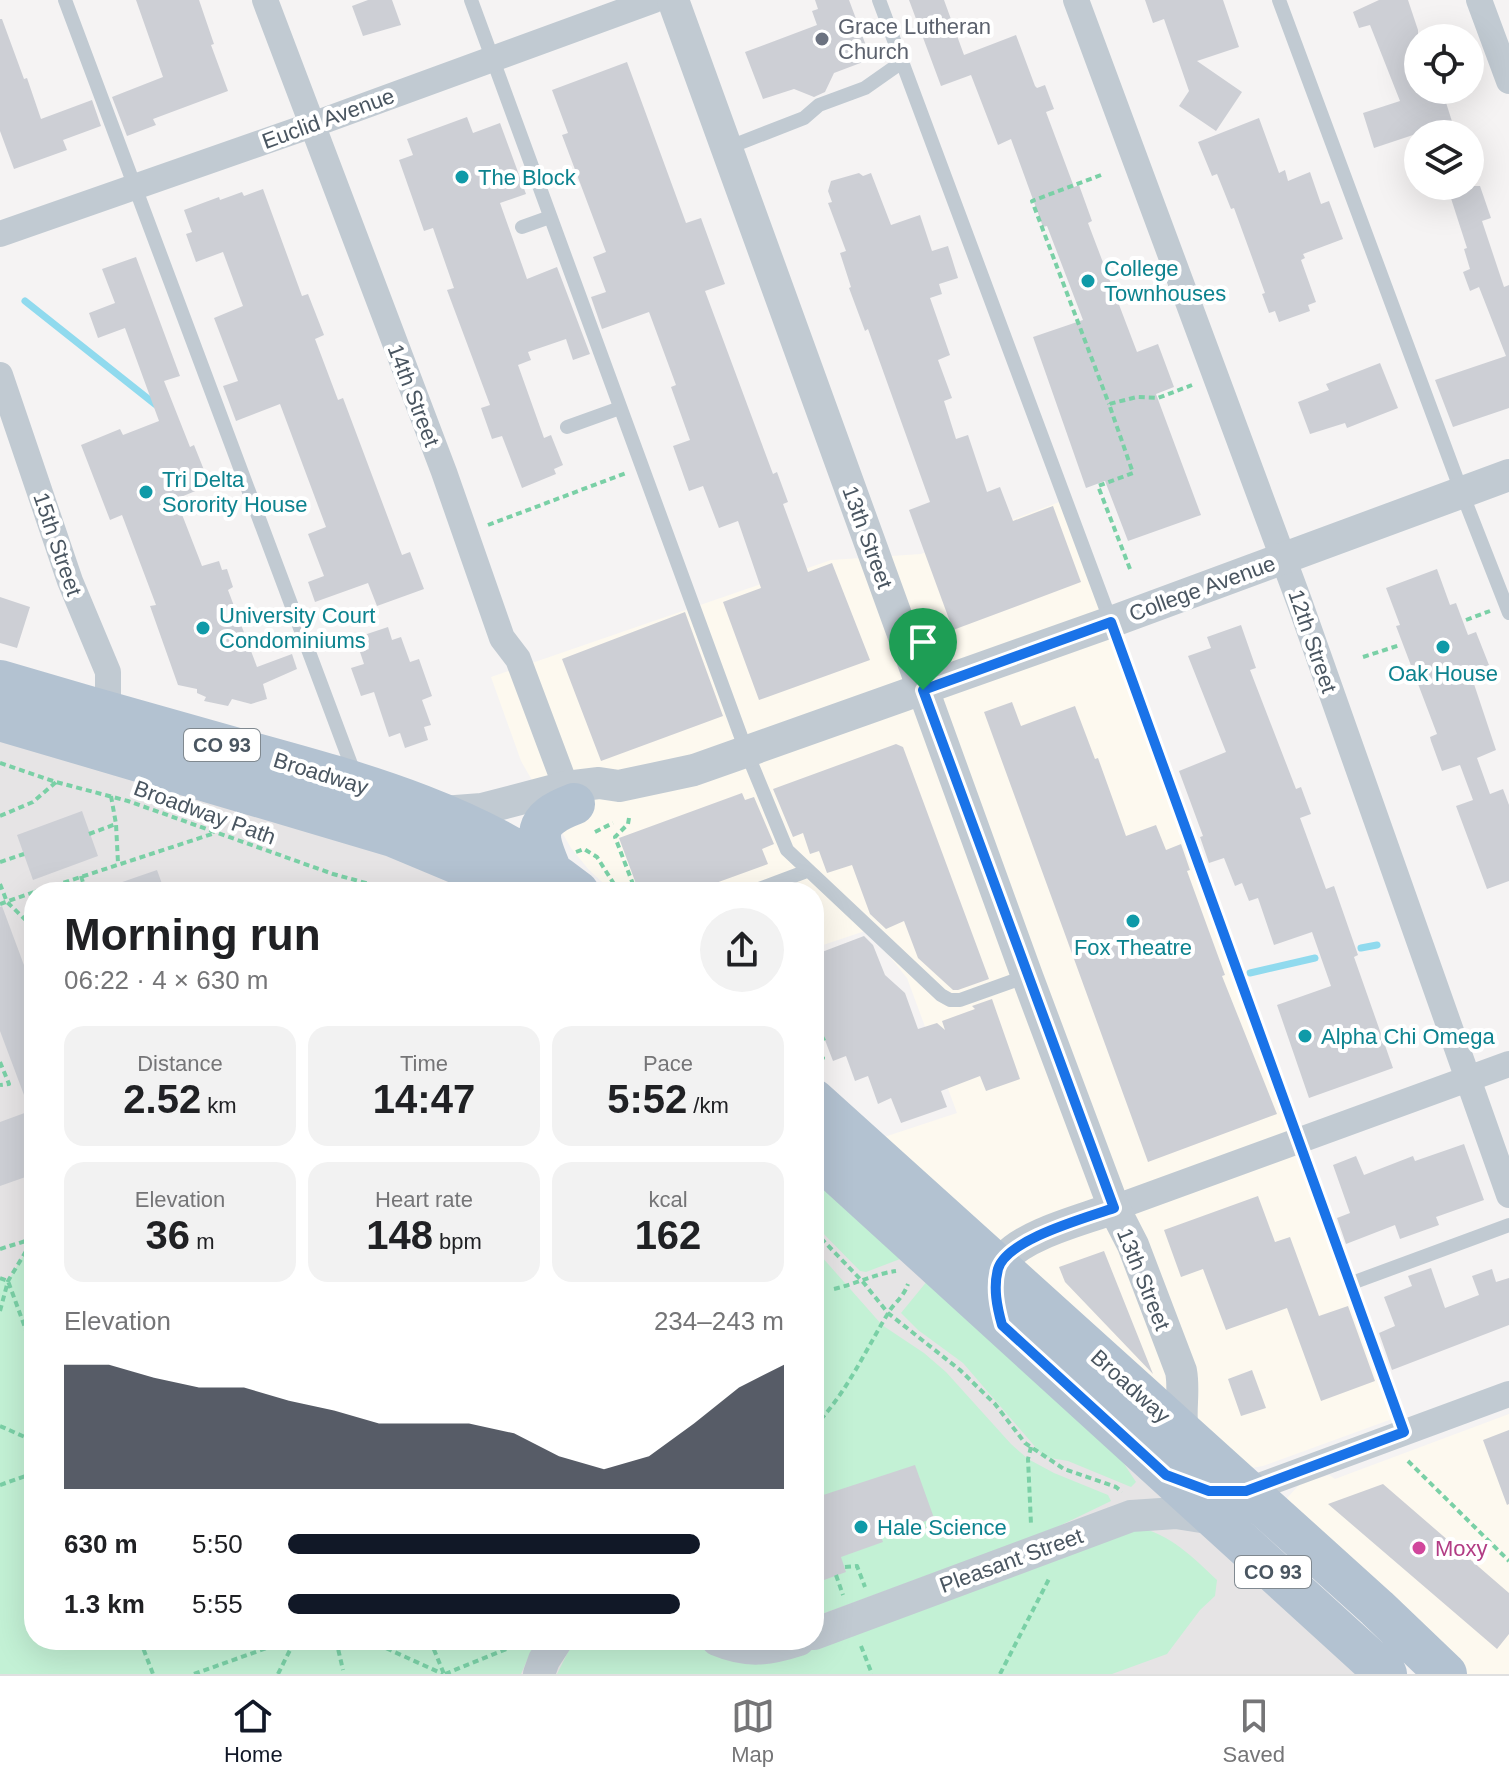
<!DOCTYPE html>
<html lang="en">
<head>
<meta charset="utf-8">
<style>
  :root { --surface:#fff; --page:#f2f2f2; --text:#202124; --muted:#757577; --line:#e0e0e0; --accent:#111827 }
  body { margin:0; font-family:Helvetica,sans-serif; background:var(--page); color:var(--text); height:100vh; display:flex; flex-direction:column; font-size:30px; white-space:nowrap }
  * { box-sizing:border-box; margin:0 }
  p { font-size:26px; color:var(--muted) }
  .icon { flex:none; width:44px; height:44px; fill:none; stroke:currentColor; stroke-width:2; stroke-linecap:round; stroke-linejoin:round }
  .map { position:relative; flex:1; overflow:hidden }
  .sheet { position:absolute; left:24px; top:882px; width:800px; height:768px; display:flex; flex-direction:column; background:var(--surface); border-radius:32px; box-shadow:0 8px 32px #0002 }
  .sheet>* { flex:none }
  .tools { position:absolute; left:1404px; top:24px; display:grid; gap:16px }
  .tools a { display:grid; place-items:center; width:80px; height:80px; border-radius:50%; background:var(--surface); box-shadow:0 8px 32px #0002; font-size:40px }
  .pin { position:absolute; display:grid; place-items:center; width:68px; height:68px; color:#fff; margin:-82px -34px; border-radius:50% 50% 50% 0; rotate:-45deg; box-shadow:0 0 8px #0007 }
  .pin .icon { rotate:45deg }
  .round { display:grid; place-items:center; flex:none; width:84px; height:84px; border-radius:42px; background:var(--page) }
  .headline { display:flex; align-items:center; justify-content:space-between; height:136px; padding:0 40px }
  h1 { font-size:44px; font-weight:600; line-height:60px }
  .figures { display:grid; grid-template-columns:repeat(3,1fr); gap:12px; height:136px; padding:8px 40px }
  .figures div { display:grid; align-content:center; border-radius:20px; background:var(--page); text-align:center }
  .figures b { font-size:40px; font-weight:600 }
  .figures small { font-size:22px; font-weight:400 }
  .figures p { font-size:22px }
  .chart { height:224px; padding:16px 40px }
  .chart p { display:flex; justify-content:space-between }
  .chart svg { width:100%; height:144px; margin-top:8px; fill:var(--accent); opacity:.7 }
  ul { padding:0 40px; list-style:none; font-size:26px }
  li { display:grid; grid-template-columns:128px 96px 1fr; align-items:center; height:60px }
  li i { height:20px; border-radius:10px; background:var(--accent) }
  .tabs { display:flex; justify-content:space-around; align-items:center; height:112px; border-top:2px solid var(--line); background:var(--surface); font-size:22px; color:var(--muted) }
  .tabs a { display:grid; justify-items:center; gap:4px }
  .tabs .on { color:var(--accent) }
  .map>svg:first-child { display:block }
</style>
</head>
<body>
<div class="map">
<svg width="1509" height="1674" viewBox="0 0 1509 1674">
  <rect width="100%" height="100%" fill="#f5f3f3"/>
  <path fill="#fdf9ef" d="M 1062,501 L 1392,1419 L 1263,1466 L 1252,1468 L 875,1140 L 957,1113 L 907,978 L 868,930 L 814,948 L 814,892 L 613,892 L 589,870 L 571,848 L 521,761 L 491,677 L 831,560 L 921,554 Z
    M 1509,1414 L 1509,1674 L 1461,1674 L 1287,1504 L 1287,1498 L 1300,1484 L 1329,1475 L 1335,1479 Z"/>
  <path fill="#e6e4e5" d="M 0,732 L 296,819 L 482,892 L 34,892 L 34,1640 L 814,1640 L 814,1172 L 1356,1674 L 0,1674 Z"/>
  <path fill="#c3f1d5" d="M 814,1172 L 908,1256 L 866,1272 L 860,1271 L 814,1224 Z
    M 34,1238 L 34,1640 L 536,1640 L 521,1674 L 0,1674 L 0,1278 L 8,1281 Z
    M 814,1248 L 882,1325 L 924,1353 L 946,1372 L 1011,1444 L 1028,1459 L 1054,1473 L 1108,1495 L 1111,1501 L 1051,1530 L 814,1617 Z
    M 928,1280 L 1115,1450 L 1136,1482 L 1131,1487 L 1068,1461 L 1044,1457 L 963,1363 L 918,1330 L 901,1313 Z
    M 1137,1527 C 1170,1534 1193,1557 1217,1580 L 1215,1596 L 1200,1610 L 1167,1654 L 1112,1674 L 557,1674 L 570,1648 L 580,1640 L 679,1640 L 731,1657 Z"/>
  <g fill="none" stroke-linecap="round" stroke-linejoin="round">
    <path stroke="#90daee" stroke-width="7" d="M 25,301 L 156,405
      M 1361,948 L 1377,945
      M 1250,973 L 1315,958"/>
  </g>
  <path fill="#cdcfd5" d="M 136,0 L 199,0 L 214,44 L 211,45 L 228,91 L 153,119 L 156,125 L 127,136 L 112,97 L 163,77 Z
    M 368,0 L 392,0 L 401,25 L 363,36 L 352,6 Z
    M 815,0 L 849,0 L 871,59 L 834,73 L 825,92 L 814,97 L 794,89 L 763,99 L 745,52 L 817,25 L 812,11 L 818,9 Z
    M 909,0 L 944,0 L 964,55 L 1016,35 L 1035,86 L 1037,88 L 1045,85 L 1054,109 L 1046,112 L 1074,187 L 1079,185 L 1092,221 L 1088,223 L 1137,352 L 1158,344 L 1174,387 L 1156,394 L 1201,515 L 1128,541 L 1105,481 L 1086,488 L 1033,337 L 1083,320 L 1047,226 L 1043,227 L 1011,139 L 998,145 L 971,75 L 941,86 Z
    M 1145,0 L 1223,0 L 1239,47 L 1197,61 L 1242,92 L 1216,131 L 1179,106 L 1189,91 L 1164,19 L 1153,23 Z
    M 1379,0 L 1408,0 L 1418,30 L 1418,90 L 1442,90 L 1456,134 L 1416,134 L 1374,148 L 1363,113 L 1400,101 L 1370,25 L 1359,28 L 1353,12 Z
    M 0,19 L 2,19 L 24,79 L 27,78 L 41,119 L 92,100 L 101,126 L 63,140 L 67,150 L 14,169 L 0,131 Z
    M 627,62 L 686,223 L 701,218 L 725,284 L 705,291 L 773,474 L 777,472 L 788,502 L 783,504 L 808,572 L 832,563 L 870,660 L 759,700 L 723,602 L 761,588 L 738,521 L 719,528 L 703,486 L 689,491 L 673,446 L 690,440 L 671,387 L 676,385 L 649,312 L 602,329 L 591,297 L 606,292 L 593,257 L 606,252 L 562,135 L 568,133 L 552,90 Z
    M 467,117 L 473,133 L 500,123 L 526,194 L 500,203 L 527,279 L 557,267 L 590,354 L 573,360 L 566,339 L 528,352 L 531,360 L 518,365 L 544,438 L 551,435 L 563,465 L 554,469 L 556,474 L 522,488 L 502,436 L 492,439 L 481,408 L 490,405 L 447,290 L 454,288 L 433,228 L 424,231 L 399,160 L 413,155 L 407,139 Z
    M 1259,118 L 1279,173 L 1285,170 L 1288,181 L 1310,172 L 1321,204 L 1329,201 L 1343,239 L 1303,254 L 1305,258 L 1301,260 L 1316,302 L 1308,305 L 1310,311 L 1279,322 L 1275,311 L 1269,313 L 1262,294 L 1265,293 L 1234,208 L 1231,209 L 1217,174 L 1212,176 L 1198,142 Z
    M 859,173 L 863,176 L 871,173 L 891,225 L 920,215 L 932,251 L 948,246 L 958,278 L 939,284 L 942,294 L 930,298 L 950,355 L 938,360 L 952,398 L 944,401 L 956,439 L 968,435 L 987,492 L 1000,487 L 1013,521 L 1053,506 L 1081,582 L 953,630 L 909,510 L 930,502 L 868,329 L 865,331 L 849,288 L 851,287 L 840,253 L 846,251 L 828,203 L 832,202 L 828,191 L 831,181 Z
    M 1447,186 L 1480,186 L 1491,218 L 1482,221 L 1504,287 L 1509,285 L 1509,408 L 1453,427 L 1435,380 L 1506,356 L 1479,287 L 1470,291 L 1463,272 L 1470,269 L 1464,249 L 1467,248 Z
    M 263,189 L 302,296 L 308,294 L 324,335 L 315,339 L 338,400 L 343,398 L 402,555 L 410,552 L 424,589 L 377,606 L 368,583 L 315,602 L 308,582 L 324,576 L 308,534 L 326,527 L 280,404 L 236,421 L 223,386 L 238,381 L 214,318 L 243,306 L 223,252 L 196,262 L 186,234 L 192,232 L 184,210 L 219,197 L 220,200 L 242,192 L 244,196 Z
    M 136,257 L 180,376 L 164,381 L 190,447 L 194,445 L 210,485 L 176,499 L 202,566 L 219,561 L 222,570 L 227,569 L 233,587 L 228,590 L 257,667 L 292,654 L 297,669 L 263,684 L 267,699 L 251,704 L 232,699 L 228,706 L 204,701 L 206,697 L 197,693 L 197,689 L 178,685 L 150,606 L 156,605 L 122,515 L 110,520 L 81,445 L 120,429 L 123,435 L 159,421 L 125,328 L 98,338 L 89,313 L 115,303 L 102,269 Z
    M 1380,363 L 1398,408 L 1347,428 L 1345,423 L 1310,434 L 1298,402 L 1329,390 L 1326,384 Z
    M 1437,569 L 1450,605 L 1456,603 L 1468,635 L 1476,632 L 1489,665 L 1470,672 L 1496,750 L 1477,758 L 1490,794 L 1503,789 L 1509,805 L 1509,881 L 1487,889 L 1456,806 L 1473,800 L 1460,765 L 1442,771 L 1431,741 L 1430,737 L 1437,734 L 1396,626 L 1400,625 L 1386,588 Z
    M 0,597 L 30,607 L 17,648 L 0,643 Z
    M 685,612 L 723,716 L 601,761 L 562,659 Z
    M 1241,625 L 1256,668 L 1250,670 L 1296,789 L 1301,787 L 1311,814 L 1300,818 L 1326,889 L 1334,886 L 1358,955 L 1354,957 L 1393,1068 L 1309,1098 L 1277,1005 L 1331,986 L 1312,932 L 1274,945 L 1258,898 L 1249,901 L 1242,883 L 1235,886 L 1224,858 L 1209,863 L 1200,837 L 1203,836 L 1179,771 L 1226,752 L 1188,656 L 1211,648 L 1207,637 Z
    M 388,627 L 392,640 L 401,637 L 410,662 L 419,659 L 432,696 L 422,700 L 431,725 L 424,727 L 428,740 L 405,748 L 400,733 L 389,737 L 374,692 L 361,696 L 351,668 L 364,664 L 360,652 L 369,649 L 364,635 Z
    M 1012,702 L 1021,726 L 1075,706 L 1095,759 L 1098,758 L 1126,836 L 1156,825 L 1166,850 L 1181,844 L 1190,870 L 1187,871 L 1225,975 L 1222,976 L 1277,1114 L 1148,1162 L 984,712 Z
    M 896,744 L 903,747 L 989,979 L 958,990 L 953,990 L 918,958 L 904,921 L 886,929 L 870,914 L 852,865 L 827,873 L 819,851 L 810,854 L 803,833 L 793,837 L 773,789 Z
    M 742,793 L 745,800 L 754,797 L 774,844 L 762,849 L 768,864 L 691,892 L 639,892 L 619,838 Z
    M 82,811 L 98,856 L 33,880 L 17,835 Z
    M 157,870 L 165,892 L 102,892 L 102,889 Z
    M 2,906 L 34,992 L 34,1174 L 0,1186 L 0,1122 L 30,1111 L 0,1031 L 0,907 Z
    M 864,936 L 873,945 L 885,975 L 905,993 L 918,1029 L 937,1023 L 945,1030 L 942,1021 L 975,1009 L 972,1006 L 992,999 L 1020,1079 L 986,1091 L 980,1076 L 941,1091 L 947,1107 L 901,1123 L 891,1098 L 878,1104 L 868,1076 L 855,1081 L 846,1056 L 833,1061 L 823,1035 L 814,1039 L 814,955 Z
    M 1464,1144 L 1484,1200 L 1436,1217 L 1439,1225 L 1400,1239 L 1395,1225 L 1346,1244 L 1337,1218 L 1350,1213 L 1333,1165 L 1356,1156 L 1364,1175 L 1413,1156 L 1415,1161 Z
    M 1258,1196 L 1275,1242 L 1290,1237 L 1319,1316 L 1348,1306 L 1375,1381 L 1321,1401 L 1287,1308 L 1226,1330 L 1203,1269 L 1181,1277 L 1164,1230 Z
    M 1104,1251 L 1153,1374 L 1065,1282 L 1059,1267 Z
    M 1431,1268 L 1445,1308 L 1479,1295 L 1472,1276 L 1492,1269 L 1496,1282 L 1509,1278 L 1509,1325 L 1392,1370 L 1379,1333 L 1395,1326 L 1384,1297 L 1412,1286 L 1408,1276 Z
    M 1252,1370 L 1266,1408 L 1241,1416 L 1228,1379 Z
    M 1509,1430 L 1509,1504 L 1507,1505 L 1483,1440 Z
    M 915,1465 L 934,1518 L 881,1537 L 883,1542 L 841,1557 L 846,1572 L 824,1580 L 814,1552 L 814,1498 Z
    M 1383,1484 L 1509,1593 L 1509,1634 L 1497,1649 L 1328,1504 Z"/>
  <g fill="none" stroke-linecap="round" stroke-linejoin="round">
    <path stroke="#7ad0a6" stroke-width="4" stroke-dasharray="6 4" stroke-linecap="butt" d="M 1101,175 L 1032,201 L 1109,404
      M 488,525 L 626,473
      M 1130,569 L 1098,486 L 1133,473 L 1109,404 L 1137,397 L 1158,398 L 1192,385
      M 1466,620 L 1490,611
      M 1363,657 L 1400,645
      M 0,763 L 56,782 L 128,801 L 333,874 L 399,892
      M 111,796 L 116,824
      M 0,816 L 33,802 L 56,782
      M 629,818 L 628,824 L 615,837 L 636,892
      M 595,832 L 613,823
      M 89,834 L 116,824 L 118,863
      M 576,852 L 584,849 L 597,857 L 619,892
      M 0,862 L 24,854
      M 81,876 L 86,892
      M 0,884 L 7,902 L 34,928
      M 35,892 L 212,834
      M 0,904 L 34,892
      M 29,979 L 34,978
      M 814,1044 L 825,1038
      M 814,1053 L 823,1058 L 816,1067
      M 0,1062 L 9,1084 L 0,1085
      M 814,1231 L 863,1282 L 888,1313 L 960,1370 L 995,1404 L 1025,1443 L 1064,1469 L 1116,1487 L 1122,1492
      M 0,1249 L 32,1239
      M 0,1278 L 8,1281 L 34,1352
      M 834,1289 C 855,1284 875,1274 896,1271
      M 0,1311 L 8,1281 L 34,1238
      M 0,1426 L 34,1441
      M 814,1427 C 847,1392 863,1355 887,1315 C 894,1302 902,1300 908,1284
      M 1031,1447 L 1028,1459 L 1031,1524
      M 1408,1461 L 1509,1561
      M 0,1485 L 34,1473
      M 845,1567 L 857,1566 L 865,1587
      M 836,1575 L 843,1595
      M 814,1580 L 822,1574
      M 814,1585 L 820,1604
      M 140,1640 L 153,1674
      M 336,1640 L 343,1670
      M 368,1640 L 443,1674
      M 430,1640 L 444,1674
      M 861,1646 L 872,1674
      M 194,1674 L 289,1640
      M 278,1674 L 295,1640
      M 445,1674 L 521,1643
      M 1000,1674 L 1050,1577"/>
    <path stroke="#c1cad2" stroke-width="14" d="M 65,0 L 355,775
      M 471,0 L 747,753 L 787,850 L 941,995 L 950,1000 L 960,1000 L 1027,976
      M 879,0 L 1111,622 L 1404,1432
      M 1279,0 L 1462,493 L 1509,613
      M 727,148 L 804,118 L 819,105 L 865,88 L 902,62
      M 522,227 L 550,217
      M 567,427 L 620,408
      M 751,892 L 807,871
      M 1352,1283 L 1509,1225"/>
    <path stroke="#c1cad2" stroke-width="26" d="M 265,0 L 444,472 L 502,638 L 518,659 L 566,787
      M 1076,0 L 1299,601 L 1509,1195
      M 1479,0 L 1509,81
      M 0,234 L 312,125 L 654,0
      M 0,375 L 70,581 L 108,672 L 108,695 L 104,712
      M 1114,1208 L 1509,1064
      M 1246,1491 L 1509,1394"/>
    <path stroke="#c1cad2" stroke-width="32" d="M 673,0 L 1027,976 L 1114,1208 L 1133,1245 L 1181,1371 C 1185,1392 1179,1412 1183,1433
      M 442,812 L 482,809 L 566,787 L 599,783 L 619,786 L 694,770 L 1111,622 L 1509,475
      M 996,1288 C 997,1277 997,1266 1005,1258 C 1027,1233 1083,1220 1114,1208
      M 814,1634 L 1131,1516 L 1176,1513 L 1214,1519
      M 717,1640 C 748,1653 768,1650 799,1640
      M 539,1674 L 544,1660 L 557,1640"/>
    <path stroke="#b3c2d1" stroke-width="42" d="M 0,681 C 78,704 155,726 234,748 C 354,781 479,813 578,892
      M 0,720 L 393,836 L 460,864 L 510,892
      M 551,871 C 535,834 532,820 574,804
      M 814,1100 L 1377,1608 L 1446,1674
      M 814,1153 L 1386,1674"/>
  </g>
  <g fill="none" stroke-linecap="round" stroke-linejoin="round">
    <defs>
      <path id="route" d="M 1111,622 L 1404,1432 L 1246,1491 L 1209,1491 L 1166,1475 L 1002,1325 C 997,1307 993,1288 998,1269 C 1007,1239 1086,1218 1114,1208 L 923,690 Z"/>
    </defs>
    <use href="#route" stroke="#fff" stroke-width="16"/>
    <use href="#route" stroke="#1a73e8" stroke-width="10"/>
  </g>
  <circle fill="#6b7280" stroke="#fff" stroke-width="3" cx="822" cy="39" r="8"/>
  <g fill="#0f9aa8" stroke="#fff" stroke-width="3">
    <circle cx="462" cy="177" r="8"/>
    <circle cx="1088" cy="281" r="8"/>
    <circle cx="146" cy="492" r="8"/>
    <circle cx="203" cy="628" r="8"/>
    <circle cx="1443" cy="647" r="8"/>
    <circle cx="1133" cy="921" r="8"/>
    <circle cx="1305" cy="1036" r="8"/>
    <circle cx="861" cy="1527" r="8"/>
  </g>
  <circle fill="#d1479c" stroke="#fff" stroke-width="3" cx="1419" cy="1548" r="8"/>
  <g text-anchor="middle" stroke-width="8" stroke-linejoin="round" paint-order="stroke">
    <g fill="#fff" stroke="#808990" stroke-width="2">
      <rect x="184" y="729" width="76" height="32" rx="6"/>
      <rect x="1235" y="1556" width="76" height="32" rx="6"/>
    </g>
    <g font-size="20" font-weight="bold" fill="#4a5661">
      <text x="222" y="752">CO 93</text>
      <text x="1273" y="1579">CO 93</text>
    </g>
    <g font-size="22" fill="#5b616d" stroke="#fff" text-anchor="start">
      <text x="838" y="34">Grace Lutheran<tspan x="838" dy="25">Church</tspan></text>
    </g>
    <g font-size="22" fill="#4a5661" stroke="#fff">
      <text transform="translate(328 118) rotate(-20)" y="8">Euclid Avenue</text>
      <text transform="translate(414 395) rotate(69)" y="8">14th Street</text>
      <text transform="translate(868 537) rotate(70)" y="8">13th Street</text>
      <text transform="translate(58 544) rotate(71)" y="8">15th Street</text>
      <text transform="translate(1202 588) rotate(-20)" y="8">College Avenue</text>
      <text transform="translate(1313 641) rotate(71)" y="8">12th Street</text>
      <text transform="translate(321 773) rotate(17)" y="8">Broadway</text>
      <text transform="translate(205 812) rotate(20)" y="8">Broadway Path</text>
      <text transform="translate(1144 1279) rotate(68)" y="8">13th Street</text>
      <text transform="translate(1131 1386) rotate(42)" y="8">Broadway</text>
      <text transform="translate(1011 1560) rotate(-20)" y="8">Pleasant Street</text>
    </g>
    <g font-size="22" fill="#0d838f" stroke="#fff" text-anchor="start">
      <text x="478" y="185">The Block</text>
      <text x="1104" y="276">College<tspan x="1104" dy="25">Townhouses</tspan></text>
      <text x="162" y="487">Tri Delta<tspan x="162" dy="25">Sorority House</tspan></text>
      <text x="219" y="623">University Court<tspan x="219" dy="25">Condominiums</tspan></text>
      <text x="1443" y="681" text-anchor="middle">Oak House</text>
      <text x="1133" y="955" text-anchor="middle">Fox Theatre</text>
      <text x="1321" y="1044">Alpha Chi Omega</text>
      <text x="877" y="1535">Hale Science</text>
    </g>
    <g font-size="22" fill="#b23c85" stroke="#fff" text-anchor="start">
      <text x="1435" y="1556">Moxy</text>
    </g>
  </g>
</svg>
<div class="tools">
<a><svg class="icon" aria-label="locate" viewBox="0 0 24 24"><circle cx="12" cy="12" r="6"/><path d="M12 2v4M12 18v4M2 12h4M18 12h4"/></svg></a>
<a><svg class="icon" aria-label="layers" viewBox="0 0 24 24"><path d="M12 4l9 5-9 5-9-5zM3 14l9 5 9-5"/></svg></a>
</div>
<div class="pin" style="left:923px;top:690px;background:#1e9e55"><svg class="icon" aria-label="arrive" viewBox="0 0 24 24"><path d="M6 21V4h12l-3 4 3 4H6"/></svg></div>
<section class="sheet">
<div class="headline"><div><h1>Morning run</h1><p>06:22 · 4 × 630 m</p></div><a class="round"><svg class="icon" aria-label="share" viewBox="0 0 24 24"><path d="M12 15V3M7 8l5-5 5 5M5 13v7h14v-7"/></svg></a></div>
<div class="figures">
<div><p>Distance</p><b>2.52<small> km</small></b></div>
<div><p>Time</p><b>14:47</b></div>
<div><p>Pace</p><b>5:52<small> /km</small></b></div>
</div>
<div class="figures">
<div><p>Elevation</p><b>36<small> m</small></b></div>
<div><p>Heart rate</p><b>148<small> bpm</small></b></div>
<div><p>kcal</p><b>162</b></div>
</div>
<div class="chart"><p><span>Elevation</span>234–243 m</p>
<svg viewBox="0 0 160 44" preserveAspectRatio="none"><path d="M0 44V6L10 6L20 10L30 13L40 13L50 17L60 20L70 24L80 24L90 24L100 27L110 34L120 38L130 34L140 24L150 13L160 6V44z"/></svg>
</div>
<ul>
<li><b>630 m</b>5:50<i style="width:83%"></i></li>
<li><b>1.3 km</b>5:55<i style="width:79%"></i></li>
</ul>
</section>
</div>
<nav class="tabs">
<a class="on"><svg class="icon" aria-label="home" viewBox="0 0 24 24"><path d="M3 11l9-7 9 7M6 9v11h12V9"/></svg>Home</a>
<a><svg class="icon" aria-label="map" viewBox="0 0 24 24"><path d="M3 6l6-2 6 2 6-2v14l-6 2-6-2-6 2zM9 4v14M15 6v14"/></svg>Map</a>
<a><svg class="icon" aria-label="saved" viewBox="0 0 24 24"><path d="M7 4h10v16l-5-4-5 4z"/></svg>Saved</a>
</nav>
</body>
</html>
